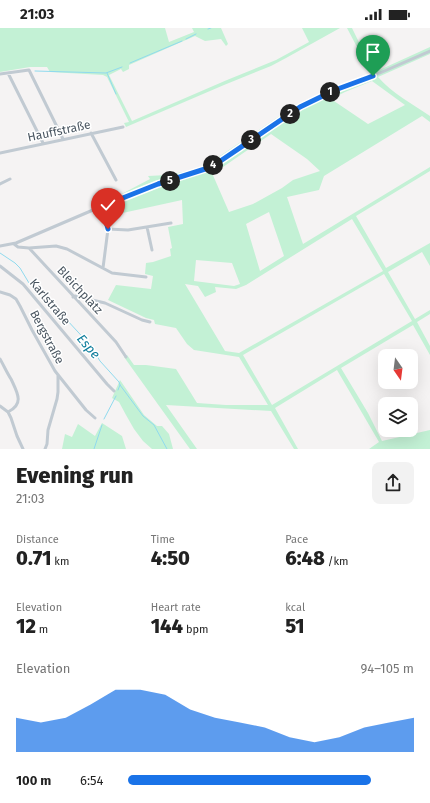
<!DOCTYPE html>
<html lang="en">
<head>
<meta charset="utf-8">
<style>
  :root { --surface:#fff; --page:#f2f2f2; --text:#222; --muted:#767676; --accent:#1a73e8 }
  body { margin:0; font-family:"Fira Sans",sans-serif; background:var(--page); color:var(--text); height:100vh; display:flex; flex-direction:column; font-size:15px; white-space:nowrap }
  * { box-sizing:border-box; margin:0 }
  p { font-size:13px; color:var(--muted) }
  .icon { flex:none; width:22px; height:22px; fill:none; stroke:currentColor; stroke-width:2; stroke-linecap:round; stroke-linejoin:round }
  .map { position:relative; height:421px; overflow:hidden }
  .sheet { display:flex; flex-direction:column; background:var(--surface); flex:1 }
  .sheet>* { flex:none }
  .needle { width:26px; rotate:166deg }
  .fabs { position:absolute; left:378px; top:321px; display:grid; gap:8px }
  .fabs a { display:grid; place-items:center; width:40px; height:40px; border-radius:8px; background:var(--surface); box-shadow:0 4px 16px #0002; font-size:20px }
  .pin { position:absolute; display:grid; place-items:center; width:34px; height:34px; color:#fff; margin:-41px -17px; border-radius:50% 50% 50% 0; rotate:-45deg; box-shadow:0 0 4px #0007 }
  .pin .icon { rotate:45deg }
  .km { position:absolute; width:20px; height:20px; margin:-10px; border-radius:50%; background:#222; color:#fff; font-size:11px; line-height:20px; text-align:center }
  .round { display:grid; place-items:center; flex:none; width:42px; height:42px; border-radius:8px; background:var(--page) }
  .overview { display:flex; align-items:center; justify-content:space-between; height:68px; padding:0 16px }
  h1 { font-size:22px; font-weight:800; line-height:30px }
  .metrics { display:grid; grid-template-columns:repeat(3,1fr); gap:6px; height:68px; padding:4px 16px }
  .metrics div { display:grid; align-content:center }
  .metrics b { font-size:20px; font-weight:800 }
  .metrics small { font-size:11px; font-weight:400 }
  .metrics p { font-size:11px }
  .chart { height:112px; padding:8px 16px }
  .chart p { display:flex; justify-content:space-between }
  .chart svg { width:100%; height:72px; margin-top:4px; fill:var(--accent); opacity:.7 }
  ul { padding:0 16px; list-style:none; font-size:13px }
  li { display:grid; grid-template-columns:64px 48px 1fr; align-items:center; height:30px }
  li i { height:10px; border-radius:5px; background:var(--accent) }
  .status { display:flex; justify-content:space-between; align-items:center; height:28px; padding:0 20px; background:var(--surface); direction:ltr }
  .status svg { height:11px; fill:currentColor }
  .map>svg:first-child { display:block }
</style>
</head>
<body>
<div class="status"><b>21:03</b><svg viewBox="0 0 49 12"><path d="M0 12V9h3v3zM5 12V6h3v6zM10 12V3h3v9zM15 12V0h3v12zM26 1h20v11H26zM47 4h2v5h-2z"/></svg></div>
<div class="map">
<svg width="430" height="421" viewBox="0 0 430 421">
  <rect width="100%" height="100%" fill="#f5f3f3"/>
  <path fill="#c3f1d5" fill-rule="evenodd" d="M 0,0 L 165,0 L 169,14 L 194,4 L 192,0 L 221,0 L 228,16 L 226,18 L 221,11 L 205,13 L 195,8 L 129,37 L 129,41 L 123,44 L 121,41 L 109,47 L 132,93 L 227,52 L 276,32 L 309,14 L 302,0 L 340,0 L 286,30 L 271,38 L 224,57 L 126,99 L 124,95 L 129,94 L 107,49 L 103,47 L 50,44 L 47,39 L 30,39 L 0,44 Z
    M 347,0 L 352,0 L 373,43 L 375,44 L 430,19 L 430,26 L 378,49 C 392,65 412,76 430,88 L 430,94 L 422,88 L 324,148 L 319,162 L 287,169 L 303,216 L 430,139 L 430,143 L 356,188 L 386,240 L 430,215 L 430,238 L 422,224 L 388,244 L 415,291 L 430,282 L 430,286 L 417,294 L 430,318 L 430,327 L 413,297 L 341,340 L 368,385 L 382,413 L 430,402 L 430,421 L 369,421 L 379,414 L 337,342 L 275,380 L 298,421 L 294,421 L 271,383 L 166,377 L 197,421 L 190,421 L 124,329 L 127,327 L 134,337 L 146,337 L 176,341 L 197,375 L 226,377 L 268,377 L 239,329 L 194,322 L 187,316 L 176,300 L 155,296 L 154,292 L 146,290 L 108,272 L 116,257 L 151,261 L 153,248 L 145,246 L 146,235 L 153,234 L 171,228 L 170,221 L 172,220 L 168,199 L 183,196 L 182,172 L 118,186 L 114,170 L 150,151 L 148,148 L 167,147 L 193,142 L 200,139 L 217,130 L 296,77 L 333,60 L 369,47 L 370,45 L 369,42 ZM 372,53 L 405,77 L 368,96 L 331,71 L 345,64 ZM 271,106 L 307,131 L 320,143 L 293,152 L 282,160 L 253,176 L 229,184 L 212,145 L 223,139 ZM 269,184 L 284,228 L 260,243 L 246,196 ZM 352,191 L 383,243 L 239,325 L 225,323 L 185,256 L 198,258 L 205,269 L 216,264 L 215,259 L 236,261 L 246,257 ZM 196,232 L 232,235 L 240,256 L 234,258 L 194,253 ZM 384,246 L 412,293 L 272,377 L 243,327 Z
    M 120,352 L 144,387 L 157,398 L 162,398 L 169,406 L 173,421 L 152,421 L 143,413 L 134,401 L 126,387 L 119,374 L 112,370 Z
    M 102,395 L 122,408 L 126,421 L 62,421 L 65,406 L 72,409 L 78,396 L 95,408 Z"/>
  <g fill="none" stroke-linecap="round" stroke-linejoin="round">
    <path stroke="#90daee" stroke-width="1" d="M 208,1 L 211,0
      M 186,11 L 196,6
      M 130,35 L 182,13
      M 35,43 L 106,45 L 122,39
      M 107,45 L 116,66
      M 0,225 L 15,235 L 20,240 L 29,255 L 47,272 L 59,286 L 66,291 L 90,317 L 100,333 L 119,354 L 120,357 L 143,388 L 154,397 L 167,421
      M 118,362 L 120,357
      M 104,391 L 116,368
      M 94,421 L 102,397"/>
    <path stroke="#c1cad2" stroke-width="3" d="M 8,45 L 43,115
      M 0,46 L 29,42 L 63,111
      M 91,105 L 116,152
      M 0,125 L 123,99
      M 0,156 L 10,151
      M 100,179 L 107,197 L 108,201 L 103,240
      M 147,199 L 152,222
      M 108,201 L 128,202 L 171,195
      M 14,216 L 18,219 L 29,220 L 56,218 L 67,221 L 112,245 L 146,249
      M 0,218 L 16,215 L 100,179 L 158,156 L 205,141 L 216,136 L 301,79 L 335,62 L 373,48 L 430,23
      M 29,220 L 116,314 L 126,329
      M 0,238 L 23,256 L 107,356 L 114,363
      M 0,264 L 10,267 L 16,271 L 20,278 L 32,302 L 55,343 L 86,382 L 95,390
      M 73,269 L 75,268 L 105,275 L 142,292 L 150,294
      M 0,331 C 4,338 7,345 11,351 C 17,364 25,376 8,384
      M 0,378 L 8,384 L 11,390 L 17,408 L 23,421
      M 45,421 L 47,416 L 48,402 L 57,371 L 58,364 L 58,347"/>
  </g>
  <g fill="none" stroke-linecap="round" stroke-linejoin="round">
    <defs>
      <path id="route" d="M 108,201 L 107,197 L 100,179 L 158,156 L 205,141 L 216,136 L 300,79 L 335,62 L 373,48"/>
    </defs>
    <use href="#route" stroke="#fff" stroke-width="8"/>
    <use href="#route" stroke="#1a73e8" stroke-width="5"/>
  </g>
  <g text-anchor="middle" stroke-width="3" stroke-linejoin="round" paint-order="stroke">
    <g font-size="12" fill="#4a5661" stroke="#fff">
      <text transform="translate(59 103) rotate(-12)" y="4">Hauffstraße</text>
      <text transform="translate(80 262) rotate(47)" y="4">Bleichplatz</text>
      <text transform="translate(50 274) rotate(50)" y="4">Karlstraße</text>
      <text transform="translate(47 309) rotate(62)" y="4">Bergstraße</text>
    </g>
    <g font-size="13" font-style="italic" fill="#0c7c9b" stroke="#fff">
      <text transform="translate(89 318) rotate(49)" y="5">Espe</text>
    </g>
  </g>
</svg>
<div class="fabs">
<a><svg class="needle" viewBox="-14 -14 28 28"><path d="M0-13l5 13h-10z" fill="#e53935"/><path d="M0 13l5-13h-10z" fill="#767676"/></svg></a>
<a><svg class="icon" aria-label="layers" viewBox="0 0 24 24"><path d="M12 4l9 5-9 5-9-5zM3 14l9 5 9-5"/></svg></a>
</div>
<div class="pin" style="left:373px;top:48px;background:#1e9e55"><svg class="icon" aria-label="arrive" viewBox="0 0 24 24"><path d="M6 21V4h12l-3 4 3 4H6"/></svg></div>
<div class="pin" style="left:108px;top:201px;background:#d93025"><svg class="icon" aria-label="check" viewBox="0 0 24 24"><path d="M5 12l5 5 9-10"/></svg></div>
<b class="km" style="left:330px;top:64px">1</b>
<b class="km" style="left:290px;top:86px">2</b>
<b class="km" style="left:251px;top:112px">3</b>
<b class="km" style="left:213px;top:137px">4</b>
<b class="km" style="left:170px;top:153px">5</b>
</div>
<section class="sheet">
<div class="overview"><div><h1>Evening run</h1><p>21:03</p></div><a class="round"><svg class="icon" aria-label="share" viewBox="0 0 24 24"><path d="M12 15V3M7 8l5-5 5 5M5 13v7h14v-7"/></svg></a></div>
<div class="metrics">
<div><p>Distance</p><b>0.71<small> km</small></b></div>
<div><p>Time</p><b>4:50</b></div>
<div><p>Pace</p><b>6:48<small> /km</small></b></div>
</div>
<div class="metrics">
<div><p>Elevation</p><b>12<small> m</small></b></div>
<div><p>Heart rate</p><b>144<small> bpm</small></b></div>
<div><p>kcal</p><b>51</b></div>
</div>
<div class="chart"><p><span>Elevation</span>94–105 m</p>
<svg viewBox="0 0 160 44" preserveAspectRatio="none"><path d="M0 44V23L10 26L20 23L30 15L40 6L50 6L60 9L70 18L80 23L90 26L100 29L110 35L120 38L130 35L140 29L150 26L160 23V44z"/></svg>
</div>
<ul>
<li><b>100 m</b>6:54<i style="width:85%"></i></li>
</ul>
</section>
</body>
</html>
